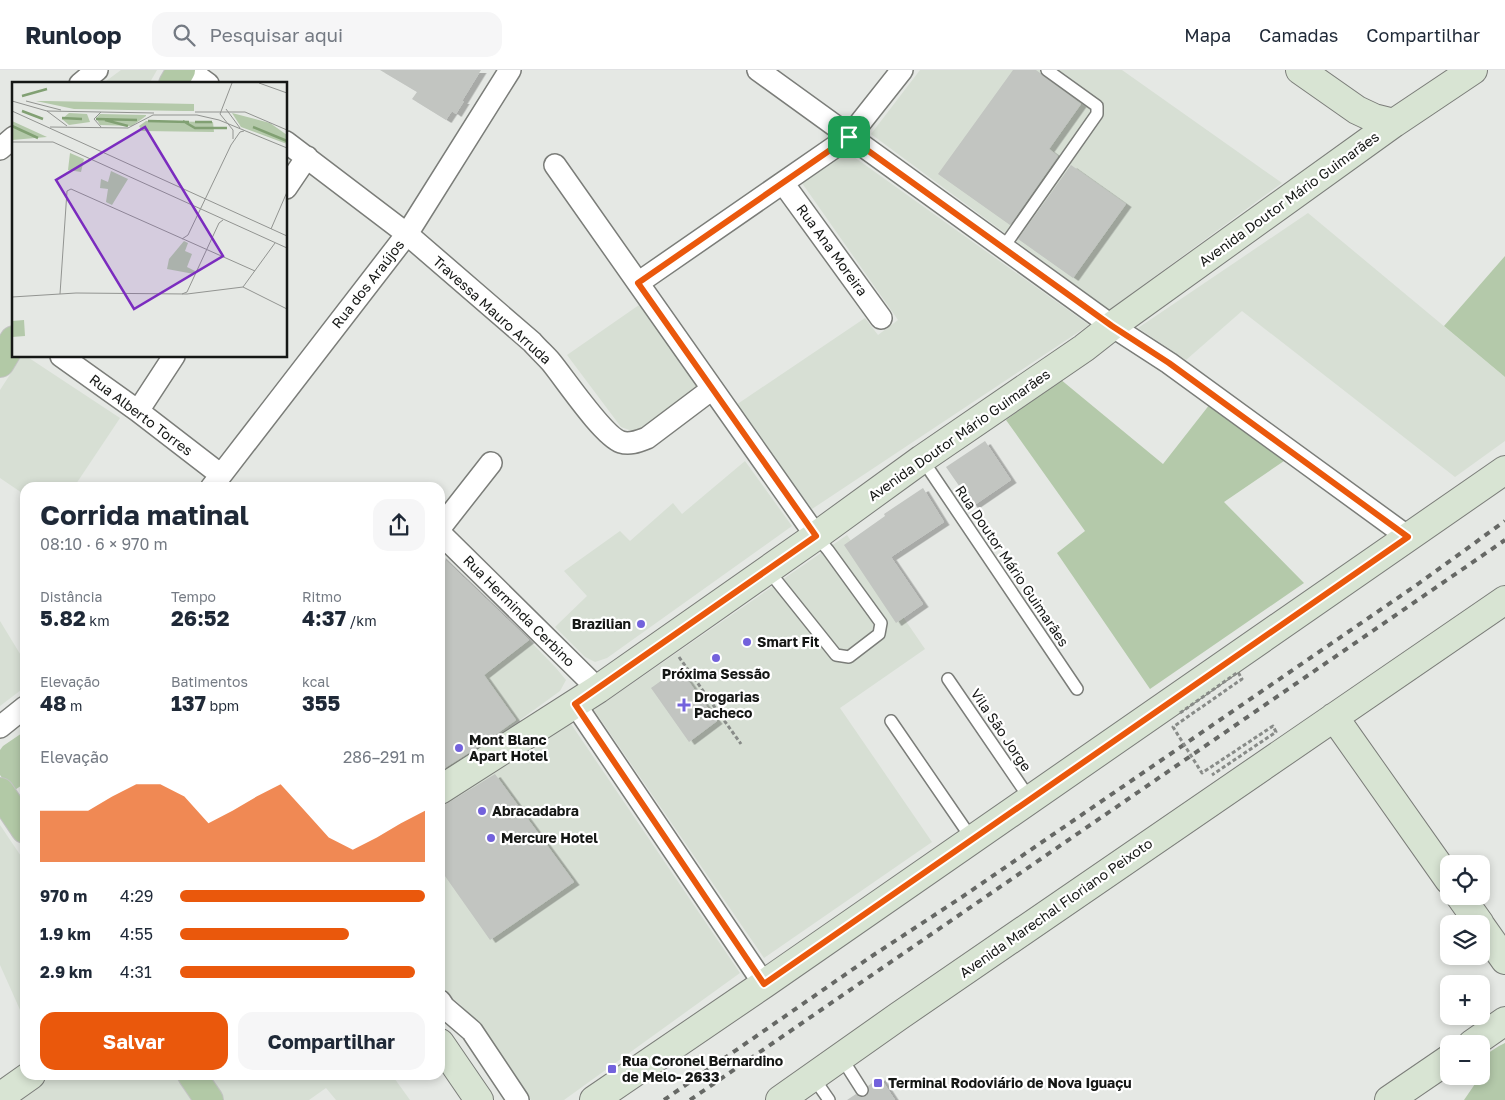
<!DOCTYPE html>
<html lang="pt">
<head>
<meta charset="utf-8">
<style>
  :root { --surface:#fff; --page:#f6f6f7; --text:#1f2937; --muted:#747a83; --line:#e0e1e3; --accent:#ea580c }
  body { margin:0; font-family:"Golos Text",sans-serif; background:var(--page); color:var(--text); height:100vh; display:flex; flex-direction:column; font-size:19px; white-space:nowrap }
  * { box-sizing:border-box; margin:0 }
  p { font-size:16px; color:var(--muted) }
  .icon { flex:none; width:28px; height:28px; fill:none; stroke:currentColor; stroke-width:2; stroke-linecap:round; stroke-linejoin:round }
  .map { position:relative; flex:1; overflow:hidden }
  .drawer { position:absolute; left:20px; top:412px; width:425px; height:598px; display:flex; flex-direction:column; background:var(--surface); border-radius:15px; box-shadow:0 2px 8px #0003 }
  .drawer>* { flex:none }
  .controls { position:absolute; left:1440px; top:785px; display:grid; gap:10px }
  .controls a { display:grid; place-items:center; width:50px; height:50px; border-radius:10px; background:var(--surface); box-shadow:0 2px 8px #0003; font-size:25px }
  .pin { position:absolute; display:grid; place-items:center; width:42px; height:42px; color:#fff; margin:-21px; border-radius:10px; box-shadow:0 2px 8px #0006 }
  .round { display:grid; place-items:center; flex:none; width:52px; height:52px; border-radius:15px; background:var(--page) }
  .head { display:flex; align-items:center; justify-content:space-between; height:85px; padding:0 20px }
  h1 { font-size:28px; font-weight:700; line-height:38px }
  .figures { display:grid; grid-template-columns:repeat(3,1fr); gap:8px; height:85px; padding:5px 20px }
  .figures div { display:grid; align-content:center }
  .figures b { font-size:21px; font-weight:700 }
  .figures small { font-size:14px; font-weight:400 }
  .figures p { font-size:14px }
  .chart { height:140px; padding:10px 20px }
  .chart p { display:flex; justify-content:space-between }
  .chart svg { width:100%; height:90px; margin-top:5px; fill:var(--accent); opacity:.7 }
  .action { display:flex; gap:10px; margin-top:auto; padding:10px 20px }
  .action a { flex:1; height:58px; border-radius:15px; background:var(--accent); color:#fff; font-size:20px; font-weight:700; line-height:58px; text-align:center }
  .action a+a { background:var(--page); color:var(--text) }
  ul { padding:0 20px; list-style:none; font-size:16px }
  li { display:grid; grid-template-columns:80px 60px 1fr; align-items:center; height:38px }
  li i { height:12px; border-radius:6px; background:var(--accent) }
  header { display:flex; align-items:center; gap:30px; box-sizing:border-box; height:70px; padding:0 25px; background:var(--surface); border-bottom:1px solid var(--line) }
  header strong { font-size:24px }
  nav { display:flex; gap:28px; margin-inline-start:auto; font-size:18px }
  .search { width:350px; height:45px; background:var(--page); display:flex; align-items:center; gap:12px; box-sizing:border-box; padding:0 18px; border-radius:15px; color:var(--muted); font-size:19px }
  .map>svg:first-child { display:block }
</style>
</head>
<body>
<header>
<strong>Runloop</strong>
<div class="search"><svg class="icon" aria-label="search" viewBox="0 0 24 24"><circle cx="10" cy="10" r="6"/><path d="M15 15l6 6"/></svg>Pesquisar aqui</div>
<nav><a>Mapa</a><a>Camadas</a><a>Compartilhar</a></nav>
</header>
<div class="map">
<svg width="1505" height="1030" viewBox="0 0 1505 1030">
  <defs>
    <filter id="shadow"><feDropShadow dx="5.5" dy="3" stdDeviation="0" flood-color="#0004"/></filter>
  </defs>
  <rect width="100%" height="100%" fill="#e5e8e4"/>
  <path fill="#d7dfd4" d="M 121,0 L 157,0 L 149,14 L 102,14 Z
    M 920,0 L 1122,0 L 1282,113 L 1109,240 L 871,64 Z
    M 847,82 L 1089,255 L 812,439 L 736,335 L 865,248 L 878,265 L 898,250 L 802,113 Z
    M 1308,143 L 1505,307 L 1505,371 L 1455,407 L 1242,241 L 1186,290 L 1138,258 Z
    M 639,235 L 699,318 L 635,362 L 621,357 L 567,285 Z
    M 22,286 L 26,286 L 120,348 L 74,417 L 25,418 L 25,425 L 0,408 L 0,320 Z
    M 745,391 L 792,456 L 607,588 L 595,592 L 585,587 L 555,557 L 587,526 L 564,501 L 620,461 L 630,471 L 673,433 L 682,444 Z
    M 847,465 L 925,579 L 840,638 L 932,772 L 764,888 L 594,640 Z
    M 0,551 L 25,592 L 25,617 L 0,636 Z
    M 529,570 L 556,598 L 566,610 L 560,621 L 440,708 L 440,635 L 493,598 Z
    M 569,651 L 740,903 L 564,1030 L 531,1030 L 461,935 L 440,919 L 440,735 Z
    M 0,755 L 25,792 L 25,951 L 0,895 Z
    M 52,1005 L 176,1005 L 193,1030 L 14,1030 Z
    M 206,1005 L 392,1005 L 410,1030 L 336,1030 L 326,1018 L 309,1030 L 223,1030 Z"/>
  <path fill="#b4c9aa" d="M 1505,186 L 1505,307 L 1444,256 Z
    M 1060,309 L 1163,394 L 1210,334 L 1284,391 L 1224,432 L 1304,513 L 1150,619 L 1057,483 L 1085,461 L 1006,350 Z
    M 25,661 L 25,713 L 12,722 L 0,705 L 0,680 L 3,676 Z
    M 1505,973 L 1505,1030 L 1464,1030 L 1490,992 L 1482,987 L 1499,976 Z"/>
  <path fill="#c2c5c1" filter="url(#shadow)" d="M 380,0 L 481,0 L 462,31 L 464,31 L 456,44 L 452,41 L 446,50 L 412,29 L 417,22 Z
    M 1013,0 L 1036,0 L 1081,34 L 1049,79 L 1058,86 L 1010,155 L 938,104 Z
    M 1071,95 L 1126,134 L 1073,208 L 1018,169 Z
    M 985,371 L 1011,410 L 973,436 L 946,397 Z
    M 923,418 L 944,452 L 891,487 L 923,534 L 896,553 L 844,475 L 885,446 L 884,444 Z
    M 440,485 L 529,570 L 484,605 L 516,650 L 484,673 L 440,701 Z
    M 679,598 L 717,651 L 689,672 L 651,618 Z
    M 495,704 L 574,812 L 490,870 L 440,799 L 440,736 L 448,733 Z
    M 880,1007 L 895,1030 L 847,1030 L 856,1024 L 862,1027 L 866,1026 L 869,1020 L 868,1016 Z"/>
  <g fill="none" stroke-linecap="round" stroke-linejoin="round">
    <defs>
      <path id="lane" d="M 1003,178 L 1097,44 L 1097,36 L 1047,0
        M 922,389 L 1077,619
        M 768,500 L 836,585 L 849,587 L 879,564 L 881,553 L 828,480 L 816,466
        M 948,609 L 1030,729
        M 891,651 L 972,769
        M 841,987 L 862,1020
        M 813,1007 L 829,1030"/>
      <path id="street" d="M 189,0 L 208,14
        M 758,0 L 1112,256 L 1169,293 L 1408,467
        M 80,14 L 97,0
        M 286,72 L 407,164 L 532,272 C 538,279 545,285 551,292 C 565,309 603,366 621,372 C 630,375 639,371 647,368 L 712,319
        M 0,79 L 14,67
        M 555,95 L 816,466
        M 783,113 L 881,248
        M 286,118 L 307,87
        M 638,213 L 849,67 L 902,0
        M 61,286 L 138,341 L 221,405
        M 138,341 L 174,286
        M 211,418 L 407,164 L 510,0
        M 440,458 L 491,393
        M 440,463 L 598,619
        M 575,634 L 764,914
        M 0,657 L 25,637
        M 440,931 L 444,937 L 472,961 L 518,1030"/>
      <path id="secondary" d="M 1300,0 L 1357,40 L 1374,48 L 1394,53
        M 1334,647 L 1449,810
        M 440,720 L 598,619 L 816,466 L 922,389 L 1084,278 L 1112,256 L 1394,53 L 1473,0
        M 1460,826 L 1480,854
        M 1481,856 L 1505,890
        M 440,973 L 479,1030
        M 1472,974 L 1505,951
        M 0,1027 L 31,1005
        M 594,1030 L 764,914 L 1505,400
        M 780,1030 L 899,946 L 1505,530
        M 1389,1030 L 1449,989"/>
      <path id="primary" d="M 173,14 L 181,0
        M 0,293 L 14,270
        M 0,722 L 25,759
        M 192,1005 L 209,1030"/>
    </defs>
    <use href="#lane" stroke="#7b7d79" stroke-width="14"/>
    <use href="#street" stroke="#7b7d79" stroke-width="24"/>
    <use href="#secondary" stroke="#7b7d79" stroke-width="30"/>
    <use href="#primary" stroke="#c2c3c2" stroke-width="30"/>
    <path stroke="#888b88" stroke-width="3" stroke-dasharray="4 2.5" stroke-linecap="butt" d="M 679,587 L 741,674"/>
    <use href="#lane" stroke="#fff" stroke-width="11"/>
    <use href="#street" stroke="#fff" stroke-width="21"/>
    <use href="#secondary" stroke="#d8e4d3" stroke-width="28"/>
    <use href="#primary" stroke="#b2c9a6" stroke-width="28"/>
    <path stroke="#666865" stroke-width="4" stroke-dasharray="6 6" stroke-linecap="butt" d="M 664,1030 L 872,886 L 962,827 L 1418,514 L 1505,451
      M 690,1030 L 1505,470"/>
    <path stroke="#888b88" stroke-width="3" stroke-dasharray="4 2.5" stroke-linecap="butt" d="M 1180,643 L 1238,602 L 1242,609 L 1173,657 L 1202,703 L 1273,656 L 1276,662 L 1212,705"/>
  </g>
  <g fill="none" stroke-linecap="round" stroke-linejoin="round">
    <defs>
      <path id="route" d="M 849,67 L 1112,256 L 1169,293 L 1408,467 L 764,914 L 575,634 L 816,466 L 638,213 Z"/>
    </defs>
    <use href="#route" stroke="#fff" stroke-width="10"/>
    <use href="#route" stroke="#ea580c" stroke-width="6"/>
  </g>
  <g fill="#7362dc" stroke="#fff" stroke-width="2">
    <circle cx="641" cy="554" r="5"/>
    <circle cx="747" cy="572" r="5"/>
    <circle cx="716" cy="588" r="5"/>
    <path d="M681.5 627.5h5v5h5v5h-5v5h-5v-5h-5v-5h5z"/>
    <circle cx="459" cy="678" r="5"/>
    <circle cx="482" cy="741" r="5"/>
    <circle cx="491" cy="768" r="5"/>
    <rect x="607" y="994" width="10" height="10" rx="2.5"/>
    <rect x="873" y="1008" width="10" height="10" rx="2.5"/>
  </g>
  <g text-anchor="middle" stroke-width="4.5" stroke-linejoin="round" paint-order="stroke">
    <g font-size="14" fill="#151715" stroke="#fff">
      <text transform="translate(1289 129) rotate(-36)" y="5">Avenida Doutor Mário Guimarães</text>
      <text transform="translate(832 180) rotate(54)" y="5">Rua Ana Moreira</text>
      <text transform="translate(368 214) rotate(-52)" y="5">Rua dos Araújos</text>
      <text transform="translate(492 240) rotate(42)" y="5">Travessa Mauro Arruda</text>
      <text transform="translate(141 345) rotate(37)" y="5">Rua Alberto Torres</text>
      <text transform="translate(959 365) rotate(-35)" y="5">Avenida Doutor Mário Guimarães</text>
      <text transform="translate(1012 496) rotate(56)" y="5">Rua Doutor Mário Guimarães</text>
      <text transform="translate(519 541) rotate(45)" y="5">Rua Herminda Cerbino</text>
      <text transform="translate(1001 660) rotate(56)" y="5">Vila São Jorge</text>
      <text transform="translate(1056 838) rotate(-35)" y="5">Avenida Marechal Floriano Peixoto</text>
    </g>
    <g font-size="14" font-weight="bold" fill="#151715" stroke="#fff" text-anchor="start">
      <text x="631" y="559" text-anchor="end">Brazilian</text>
      <text x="757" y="577">Smart Fit</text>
      <text x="716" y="609" text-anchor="middle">Próxima Sessão</text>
      <text x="694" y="632">Drogarias<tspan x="694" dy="16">Pacheco</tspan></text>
      <text x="469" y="675">Mont Blanc<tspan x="469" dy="16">Apart Hotel</tspan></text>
      <text x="492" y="746">Abracadabra</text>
      <text x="501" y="773">Mercure Hotel</text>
      <text x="622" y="996">Rua Coronel Bernardino<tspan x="622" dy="16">de Melo- 2633</tspan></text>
      <text x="888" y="1018">Terminal Rodoviário de Nova Iguaçu</text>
    </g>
  </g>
  <g transform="translate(12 12)">
    <rect width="275" height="275" fill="#e5e8e4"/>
    <path d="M 24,19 L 34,19 L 182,22 L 182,29 L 171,29 L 62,27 ZM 57,31 L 75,32 L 78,40 L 57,43 L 50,37 ZM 220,31 L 258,41 L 275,53 L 275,62 L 229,45 ZM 88,32 L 134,33 L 134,34 L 120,44 L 88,43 L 84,36 ZM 0,39 L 35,55 L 0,58 ZM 134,39 L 201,40 L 202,50 L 130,49 L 127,44 ZM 58,71 L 72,77 L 69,90 L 56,88 ZM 99,89 L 116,97 L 100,123 L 94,120 L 96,107 L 88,106 L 89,97 L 96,100 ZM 172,159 L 176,161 L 173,169 L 180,172 L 175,185 L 183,189 L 182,192 L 155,187 L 157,177 ZM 12,238 L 13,254 L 0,255 L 0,239 Z" fill="#b4c9aa"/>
    <path fill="none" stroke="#81a073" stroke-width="2.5" d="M 10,14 L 35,7M 10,29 L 31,37M 50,36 L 70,37M 84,37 L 125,38M 93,38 L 116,44M 136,39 L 177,40M 171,39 L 183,46 L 215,46M 183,40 L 200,40M 0,44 L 26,56M 241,45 L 275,59"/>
    <path fill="none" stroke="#929491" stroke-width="1" d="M 220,1 L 208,32 L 221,48 L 221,57M 247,1 L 275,11M 0,19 L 35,29 L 55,44M 14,19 L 49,28M 214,27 L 228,46M 0,29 L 275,154M 35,29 L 142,31M 183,30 L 233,30 L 275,48M 38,45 L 116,46 L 141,33 L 185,33 L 207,38 L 275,66M 89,45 L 82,37 L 89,30M 0,60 L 41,60 L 275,166M 259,147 L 275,110M 170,157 L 176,153 L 219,63 L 228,50 L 232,49M 231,205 L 263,161M 231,205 L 275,227M 48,212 L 55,109 L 59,107 L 243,189M 170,212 L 175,210 L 207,141 L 211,138M 0,215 L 64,211 L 175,212 L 231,205"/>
    <path fill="#7b2cbf" fill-opacity="0.15" stroke="#7b2cbf" stroke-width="2.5" d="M 133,45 L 211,174 L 122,227 L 44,98 Z"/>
    <rect width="275" height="275" fill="none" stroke="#151715" stroke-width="2.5"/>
  </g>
</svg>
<div class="controls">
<a><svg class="icon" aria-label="locate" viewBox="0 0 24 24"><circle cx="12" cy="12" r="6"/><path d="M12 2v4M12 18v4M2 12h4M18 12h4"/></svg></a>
<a><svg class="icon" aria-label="layers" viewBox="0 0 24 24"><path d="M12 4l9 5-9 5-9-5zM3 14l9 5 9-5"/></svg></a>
<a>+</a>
<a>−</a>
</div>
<div class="pin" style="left:849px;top:67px;background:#1e9e55"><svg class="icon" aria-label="arrive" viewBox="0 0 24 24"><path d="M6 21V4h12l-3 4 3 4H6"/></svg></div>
<section class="drawer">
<div class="head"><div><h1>Corrida matinal</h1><p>08:10 · 6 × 970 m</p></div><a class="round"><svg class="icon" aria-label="share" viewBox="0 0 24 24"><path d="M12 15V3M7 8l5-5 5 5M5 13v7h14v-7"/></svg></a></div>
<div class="figures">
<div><p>Distância</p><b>5.82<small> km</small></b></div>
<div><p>Tempo</p><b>26:52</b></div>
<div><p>Ritmo</p><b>4:37<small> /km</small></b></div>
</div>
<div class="figures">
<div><p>Elevação</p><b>48<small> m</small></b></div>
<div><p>Batimentos</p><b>137<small> bpm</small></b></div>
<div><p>kcal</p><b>355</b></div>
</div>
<div class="chart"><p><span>Elevação</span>286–291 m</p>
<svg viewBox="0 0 160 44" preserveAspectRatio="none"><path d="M0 44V19L10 19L20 19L30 12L40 6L50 6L60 12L70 25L80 19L90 12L100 6L110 19L120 32L130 38L140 32L150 25L160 19V44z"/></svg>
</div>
<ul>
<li><b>970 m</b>4:29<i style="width:100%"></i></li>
<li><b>1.9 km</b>4:55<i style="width:69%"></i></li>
<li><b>2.9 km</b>4:31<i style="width:96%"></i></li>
</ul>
<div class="action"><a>Salvar</a><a>Compartilhar</a></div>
</section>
</div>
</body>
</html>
